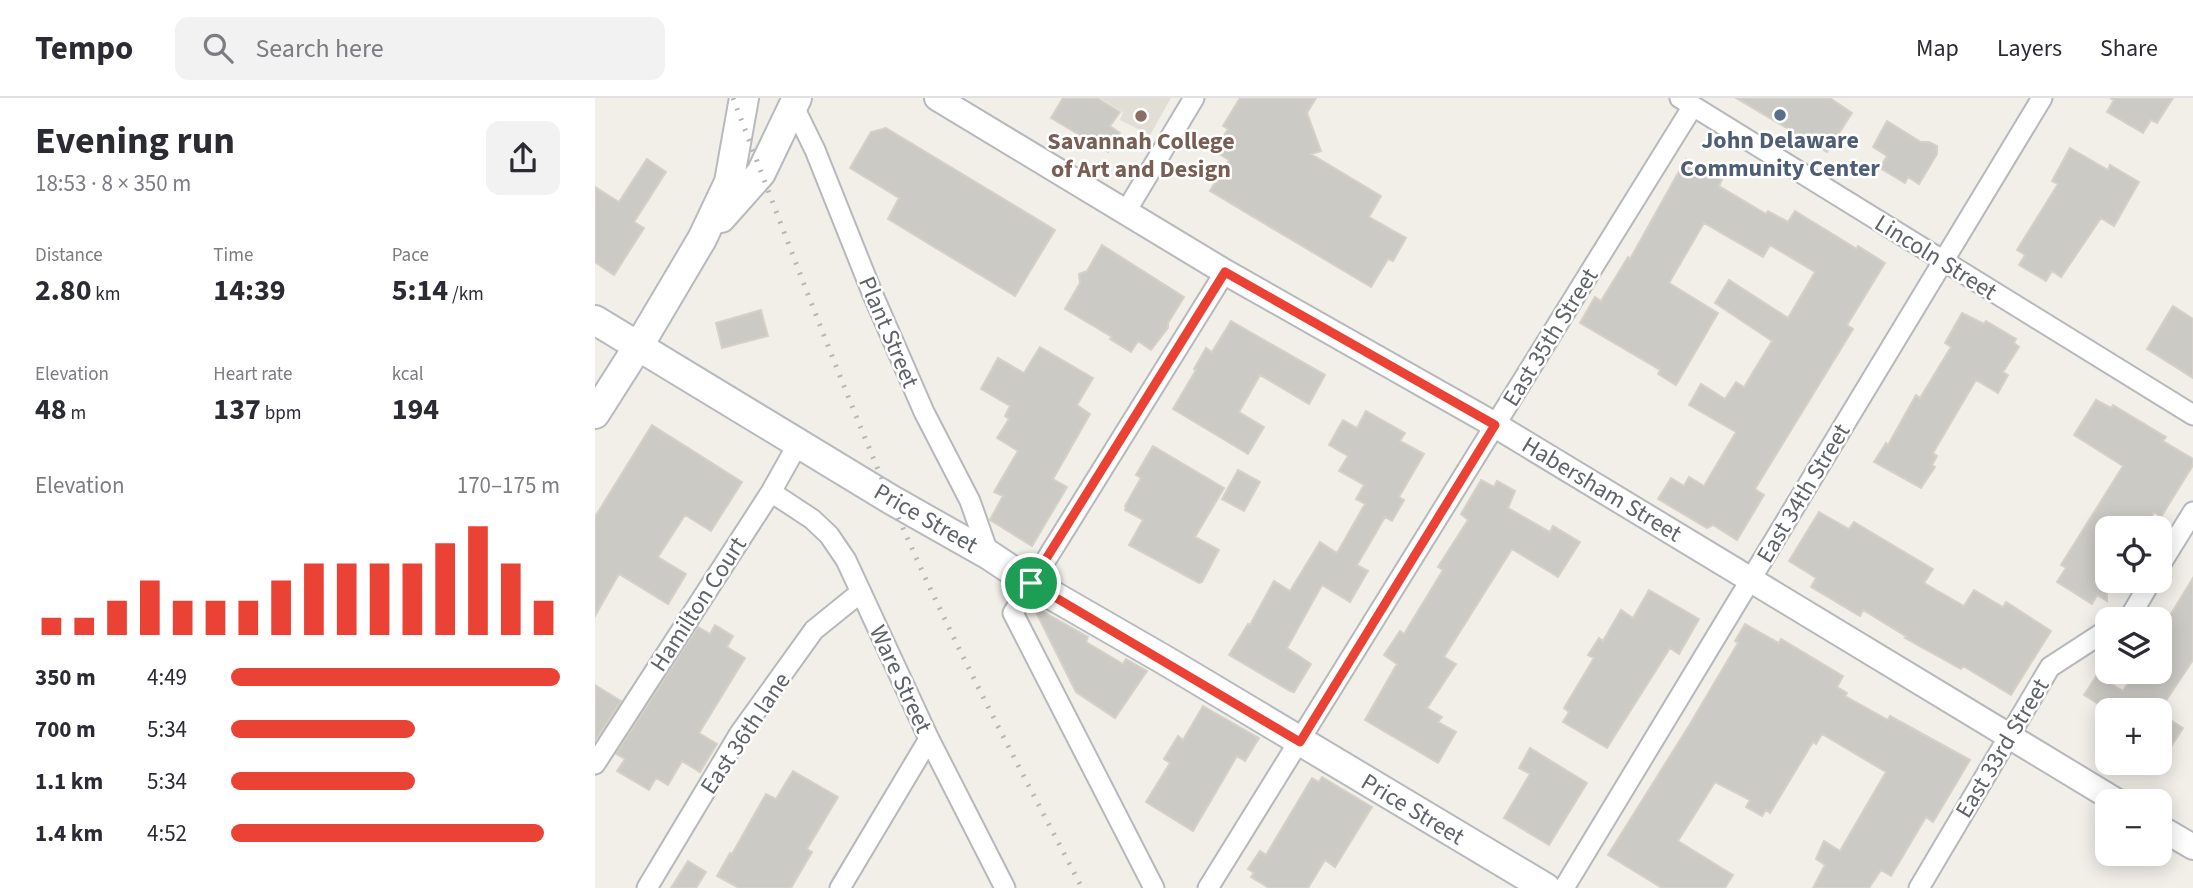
<!DOCTYPE html>
<html lang="en">
<head>
<meta charset="utf-8">
<style>
  :root { --surface:#fff; --page:#f2f2f3; --text:#2b2b33; --muted:#7c7c81; --line:#e1e1e2; --accent:#ea4335 }
  body { margin:0; font-family:"Source Sans 3",sans-serif; background:var(--page); color:var(--text); height:100vh; display:flex; flex-direction:column; font-size:26px; white-space:nowrap }
  * { box-sizing:border-box; margin:0 }
  p { font-size:23px; color:var(--muted) }
  .icon { flex:none; width:38px; height:38px; fill:none; stroke:currentColor; stroke-width:2; stroke-linecap:round; stroke-linejoin:round }
  .map { position:relative; flex:1; overflow:hidden }
  .sheet { display:flex; flex-direction:column; background:var(--surface); width:595px }
  .sheet>* { flex:none }
  .tools { position:absolute; left:1500px; top:418px; display:grid; gap:14px }
  .tools a { display:grid; place-items:center; width:77px; height:77px; border-radius:14px; background:var(--surface); box-shadow:0 4px 18px #0003; font-size:35px }
  .pin { position:absolute; display:grid; place-items:center; width:60px; height:60px; color:#fff; margin:-30px; border:4px solid #fff; border-radius:50%; box-shadow:0 2px 7px #0007 }
  .round { display:grid; place-items:center; flex:none; width:74px; height:74px; border-radius:14px; background:var(--page) }
  .head { display:flex; align-items:center; justify-content:space-between; height:119px; padding:0 35px }
  h1 { font-size:38px; font-weight:700; line-height:52px }
  .metrics { display:grid; grid-template-columns:repeat(3,1fr); gap:10px; height:119px; padding:7px 35px }
  .metrics div { display:grid; align-content:center }
  .metrics b { font-size:30px; font-weight:700 }
  .metrics small { font-size:19px; font-weight:400 }
  .metrics p { font-size:19px }
  .chart { height:196px; padding:14px 35px }
  .chart p { display:flex; justify-content:space-between }
  .chart svg { width:100%; height:126px; margin-top:7px; stroke:var(--accent); stroke-width:6 }
  ul { padding:0 35px; list-style:none; font-size:23px }
  li { display:grid; grid-template-columns:112px 84px 1fr; align-items:center; height:52px }
  li i { height:18px; border-radius:9px; background:var(--accent) }
  header { display:flex; align-items:center; gap:42px; box-sizing:border-box; height:98px; padding:0 35px; background:var(--surface); border-bottom:2px solid var(--line) }
  header strong { font-size:33px }
  nav { display:flex; gap:38px; margin-inline-start:auto; font-size:24px }
  .search { width:490px; height:63px; background:var(--page); display:flex; align-items:center; gap:18px; box-sizing:border-box; padding:0 24px; border-radius:14px; color:var(--muted); font-size:26px }
  main { display:flex; flex:1; min-height:0 }
  .map>svg:first-child { display:block }
</style>
</head>
<body>
<header>
<strong>Tempo</strong>
<div class="search"><svg class="icon" aria-label="search" viewBox="0 0 24 24"><circle cx="10" cy="10" r="6"/><path d="M15 15l6 6"/></svg>Search here</div>
<nav><a>Map</a><a>Layers</a><a>Share</a></nav>
</header>
<main>
<section class="sheet">
<div class="head"><div><h1>Evening run</h1><p>18:53 · 8 × 350 m</p></div><a class="round"><svg class="icon" aria-label="share" viewBox="0 0 24 24"><path d="M12 15V3M7 8l5-5 5 5M5 13v7h14v-7"/></svg></a></div>
<div class="metrics">
<div><p>Distance</p><b>2.80<small> km</small></b></div>
<div><p>Time</p><b>14:39</b></div>
<div><p>Pace</p><b>5:14<small> /km</small></b></div>
</div>
<div class="metrics">
<div><p>Elevation</p><b>48<small> m</small></b></div>
<div><p>Heart rate</p><b>137<small> bpm</small></b></div>
<div><p>kcal</p><b>194</b></div>
</div>
<div class="chart"><p><span>Elevation</span>170–175 m</p>
<svg viewBox="0 0 160 44" preserveAspectRatio="none"><path d="M5 44V38M15 44V38M25 44V32M35 44V25M45 44V32M55 44V32M65 44V32M75 44V25M85 44V19M95 44V19M105 44V19M115 44V19M125 44V12M135 44V6M145 44V19M155 44V32"/></svg>
</div>
<ul>
<li><b>350 m</b>4:49<i style="width:100%"></i></li>
<li><b>700 m</b>5:34<i style="width:56%"></i></li>
<li><b>1.1 km</b>5:34<i style="width:56%"></i></li>
<li><b>1.4 km</b>4:52<i style="width:95%"></i></li>
</ul>
</section>
<div class="map">
<svg width="1598" height="790" viewBox="0 0 1598 790">
  <rect width="100%" height="100%" fill="#f1efe8"/>
  <path fill="#e1ded6" d="M 505,0 L 576,0 L 555,37 L 525,22 L 528,14 Z"/>
  <path fill="#cccac5" stroke="#d6d1c6" stroke-width="2" d="M 468,0 L 502,0 L 525,14 L 515,28 L 525,35 L 513,54 L 456,20 Z
    M 645,0 L 721,0 L 712,15 L 726,53 L 716,56 L 786,98 L 774,119 L 811,140 L 798,163 L 793,161 L 776,189 L 615,93 L 634,62 L 619,53 L 633,31 L 628,28 Z
    M 1141,0 L 1235,0 L 1257,15 L 1232,54 Z
    M 1515,0 L 1578,0 L 1562,25 L 1556,22 L 1548,35 L 1512,14 L 1519,2 Z
    M 1292,23 L 1326,44 L 1334,44 L 1342,48 L 1342,56 L 1324,86 L 1313,79 L 1310,85 L 1285,70 L 1292,58 L 1278,49 Z
    M 291,30 L 460,132 L 420,198 L 293,121 L 304,100 L 255,70 L 276,34 Z
    M 1475,50 L 1513,72 L 1515,67 L 1544,84 L 1519,128 L 1506,120 L 1466,179 L 1457,173 L 1451,183 L 1424,167 L 1430,157 L 1422,152 L 1463,86 L 1457,83 Z
    M 52,61 L 71,74 L 39,124 L 49,130 L 19,177 L 0,164 L 0,89 L 24,104 Z
    M 1091,61 L 1127,82 L 1124,88 L 1171,116 L 1173,113 L 1193,124 L 1200,113 L 1262,151 L 1263,148 L 1290,165 L 1252,227 L 1258,231 L 1160,391 L 1169,397 L 1142,442 L 1118,427 L 1112,430 L 1063,401 L 1076,380 L 1089,388 L 1094,379 L 1109,388 L 1141,334 L 1094,307 L 1106,286 L 1130,301 L 1141,284 L 1149,289 L 1177,243 L 1120,205 L 1134,182 L 1193,220 L 1220,174 L 1175,147 L 1168,159 L 1109,125 L 1074,185 L 1123,215 L 1081,287 L 1063,276 L 1065,272 L 985,225 L 1000,199 L 1006,203 L 1033,159 L 1035,161 Z
    M 507,147 L 589,199 L 573,225 L 573,230 L 556,252 L 543,243 L 536,254 L 515,241 L 517,239 L 470,211 L 485,185 L 484,176 L 492,173 Z
    M 1578,208 L 1598,221 L 1598,280 L 1552,251 Z
    M 166,212 L 173,238 L 127,250 L 121,225 Z
    M 1367,215 L 1389,226 L 1391,223 L 1421,241 L 1419,245 L 1424,249 L 1408,274 L 1413,277 L 1403,295 L 1381,282 L 1338,355 L 1342,358 L 1337,367 L 1340,369 L 1326,390 L 1279,364 L 1291,345 L 1293,347 L 1321,297 L 1325,300 L 1356,249 L 1350,245 Z
    M 636,223 L 730,277 L 714,306 L 665,277 L 644,314 L 669,329 L 653,356 L 578,311 L 601,272 L 599,271 L 611,250 L 617,254 Z
    M 445,249 L 498,280 L 482,307 L 495,316 L 458,381 L 472,389 L 437,448 L 395,422 L 408,398 L 399,394 L 423,353 L 402,340 L 414,321 L 410,318 L 415,308 L 386,291 L 403,260 L 429,275 Z
    M 1501,302 L 1516,310 L 1518,307 L 1571,339 L 1568,343 L 1598,361 L 1598,367 L 1566,419 L 1559,414 L 1550,430 L 1512,430 L 1512,503 L 1502,497 L 1497,506 L 1462,484 L 1471,470 L 1466,467 L 1528,368 L 1479,337 Z
    M 771,313 L 810,335 L 805,343 L 829,356 L 804,399 L 809,402 L 797,423 L 790,419 L 762,467 L 773,473 L 755,504 L 727,487 L 692,550 L 716,566 L 699,594 L 695,593 L 634,557 L 653,526 L 655,527 L 679,483 L 695,493 L 725,444 L 742,455 L 770,406 L 761,401 L 769,387 L 744,373 L 753,358 L 734,347 L 748,322 L 762,330 Z
    M 57,327 L 147,384 L 116,433 L 90,417 L 63,459 L 91,476 L 73,506 L 24,476 L 0,518 L 0,419 Z
    M 558,348 L 629,390 L 600,439 L 624,452 L 607,484 L 604,485 L 534,447 L 548,422 L 530,412 L 531,409 L 530,408 L 546,380 L 541,377 Z
    M 643,372 L 665,384 L 649,413 L 627,401 Z
    M 886,382 L 899,389 L 902,383 L 920,393 L 913,410 L 955,434 L 958,428 L 985,444 L 963,479 L 917,451 L 849,559 L 861,566 L 832,610 L 847,619 L 843,624 L 861,634 L 843,665 L 770,622 L 802,566 L 789,557 L 805,533 L 809,536 L 848,472 L 843,469 L 873,422 L 866,416 Z
    M 1224,414 L 1254,431 L 1259,424 L 1338,471 L 1329,485 L 1369,508 L 1379,492 L 1408,509 L 1411,504 L 1456,533 L 1416,597 L 1368,568 L 1366,571 L 1310,540 L 1312,539 L 1268,512 L 1265,518 L 1216,489 L 1221,480 L 1194,463 Z
    M 1598,480 L 1598,562 L 1564,613 L 1513,612 L 1489,597 L 1502,577 L 1528,593 L 1540,574 L 1564,574 L 1564,520 L 1571,524 Z
    M 1054,492 L 1104,521 L 1084,556 L 1075,550 L 1012,650 L 968,624 L 974,614 L 969,610 L 999,560 L 993,557 L 1004,540 L 1008,543 L 1026,512 L 1038,520 Z
    M 438,508 L 493,539 L 491,544 L 528,566 L 531,561 L 552,573 L 520,620 L 481,594 Z
    M 1150,526 L 1184,545 L 1186,541 L 1248,578 L 1242,589 L 1252,595 L 1250,598 L 1293,622 L 1295,618 L 1375,662 L 1338,724 L 1331,719 L 1296,778 L 1286,772 L 1274,790 L 1218,790 L 1230,767 L 1221,761 L 1229,743 L 1245,753 L 1291,674 L 1227,636 L 1221,646 L 1218,644 L 1175,715 L 1171,712 L 1167,718 L 1151,709 L 1155,702 L 1120,684 L 1110,700 L 1083,743 L 1138,777 L 1130,790 L 1067,790 L 1013,757 L 1095,626 L 1143,545 L 1140,543 Z
    M 120,527 L 138,538 L 132,549 L 150,560 L 104,635 L 122,646 L 105,674 L 87,663 L 73,687 L 61,680 L 54,692 L 22,673 L 30,661 L 21,656 L 103,529 L 115,536 Z
    M 0,587 L 26,603 L 0,643 Z
    M 608,608 L 664,640 L 650,663 L 642,658 L 598,733 L 551,704 L 575,665 L 569,661 L 583,638 L 588,642 Z
    M 1564,615 L 1588,630 L 1564,667 Z
    M 935,650 L 992,685 L 954,747 L 909,720 L 935,676 L 924,670 Z
    M 198,673 L 243,699 L 212,751 L 217,754 L 196,790 L 144,790 L 122,778 L 135,755 L 137,756 L 171,696 L 181,701 Z
    M 727,679 L 777,709 L 740,769 L 730,762 L 713,790 L 674,790 L 656,779 L 659,775 L 653,771 L 665,753 L 671,757 L 717,680 L 724,684 Z
    M 93,763 L 111,774 L 101,790 L 76,790 Z"/>
  <g fill="none" stroke-linecap="round" stroke-linejoin="round">
    <defs>
      <path id="minor" d="M 1085,0 L 1598,317
        M 199,9 L 220,52 L 278,197 L 329,314 L 375,403 L 394,457
        M 530,115 L 599,0
        M 176,394 L 217,421 L 234,437 L 251,462 L 334,641 L 410,790
        M 1564,469 L 1598,414
        M 1528,522 L 1536,517 L 1556,483
        M 0,666 L 176,394 L 204,344
        M 52,790 L 145,635 L 219,532 L 266,494
        M 245,790 L 334,641
        M 559,790 L 418,515 L 630,174
        M 613,790 L 1098,8
        M 969,790 L 1447,0
        M 1324,790 L 1455,569 L 1512,532"/>
      <path id="tertiary" d="M 342,0 L 630,174 L 900,327 L 1523,704
        M 1564,729 L 1598,749"/>
      <path id="secondary" d="M 126,120 L 166,75 L 202,0
        M 0,222 L 295,401 L 394,457 L 436,485 L 573,564 L 951,790
        M 0,316 L 49,239 L 107,141 L 134,84 L 149,0"/>
    </defs>
    <use href="#minor" stroke="#b5b8bc" stroke-width="23"/>
    <use href="#tertiary" stroke="#b5b8bc" stroke-width="28"/>
    <use href="#secondary" stroke="#b6babf" stroke-width="32"/>
    <use href="#minor" stroke="#fff" stroke-width="19"/>
    <use href="#tertiary" stroke="#fff" stroke-width="24"/>
    <use href="#secondary" stroke="#fff" stroke-width="28"/>
    <path stroke="#b6b7b8" stroke-width="5" stroke-dasharray="2 9" stroke-linecap="butt" d="M 138,0 C 189,134 239,268 295,400 C 351,533 420,661 487,790"/>
  </g>
  <g fill="none" stroke-linecap="round" stroke-linejoin="round">
    <defs>
      <path id="route" d="M 630,174 L 900,327 L 705,644 L 436,485 Z"/>
    </defs>
    <use href="#route" stroke="#fff" stroke-width="14"/>
    <use href="#route" stroke="#ea4335" stroke-width="9"/>
  </g>
  <circle fill="#5c6f8a" stroke="#fff" stroke-width="2.5" cx="1185" cy="17" r="7"/>
  <circle fill="#8d6e63" stroke="#fff" stroke-width="2.5" cx="546" cy="18" r="7"/>
  <g text-anchor="middle" stroke-width="5" stroke-linejoin="round" paint-order="stroke">
    <g font-size="24" font-weight="bold" fill="#4e5e75" stroke="#fff">
      <text x="1185" y="50">John Delaware<tspan x="1185" dy="28">Community Center</tspan></text>
    </g>
    <g font-size="24" font-weight="bold" fill="#785e54" stroke="#fff">
      <text x="546" y="51">Savannah College<tspan x="546" dy="28">of Art and Design</tspan></text>
    </g>
    <g font-size="24" fill="#5f6368" stroke="#fff">
      <text transform="translate(1341 159) rotate(32)" y="8">Lincoln Street</text>
      <text transform="translate(294 234) rotate(67)" y="8">Plant Street</text>
      <text transform="translate(955 239) rotate(-58)" y="8">East 35th Street</text>
      <text transform="translate(1007 391) rotate(31)" y="8">Habersham Street</text>
      <text transform="translate(1208 395) rotate(-59)" y="8">East 34th Street</text>
      <text transform="translate(331 420) rotate(30)" y="8">Price Street</text>
      <text transform="translate(103 506) rotate(-57)" y="8">Hamilton Court</text>
      <text transform="translate(306 581) rotate(65)" y="8">Ware Street</text>
      <text transform="translate(150 635) rotate(-56)" y="8">East 36th lane</text>
      <text transform="translate(1407 650) rotate(-59)" y="8">East 33rd Street</text>
      <text transform="translate(818 711) rotate(31)" y="8">Price Street</text>
    </g>
  </g>
</svg>
<div class="tools">
<a><svg class="icon" aria-label="locate" viewBox="0 0 24 24"><circle cx="12" cy="12" r="6"/><path d="M12 2v4M12 18v4M2 12h4M18 12h4"/></svg></a>
<a><svg class="icon" aria-label="layers" viewBox="0 0 24 24"><path d="M12 4l9 5-9 5-9-5zM3 14l9 5 9-5"/></svg></a>
<a>+</a>
<a>−</a>
</div>
<div class="pin" style="left:436px;top:485px;background:#1e9e55"><svg class="icon" aria-label="arrive" viewBox="0 0 24 24"><path d="M6 21V4h12l-3 4 3 4H6"/></svg></div>
</div>
</main>
</body>
</html>
